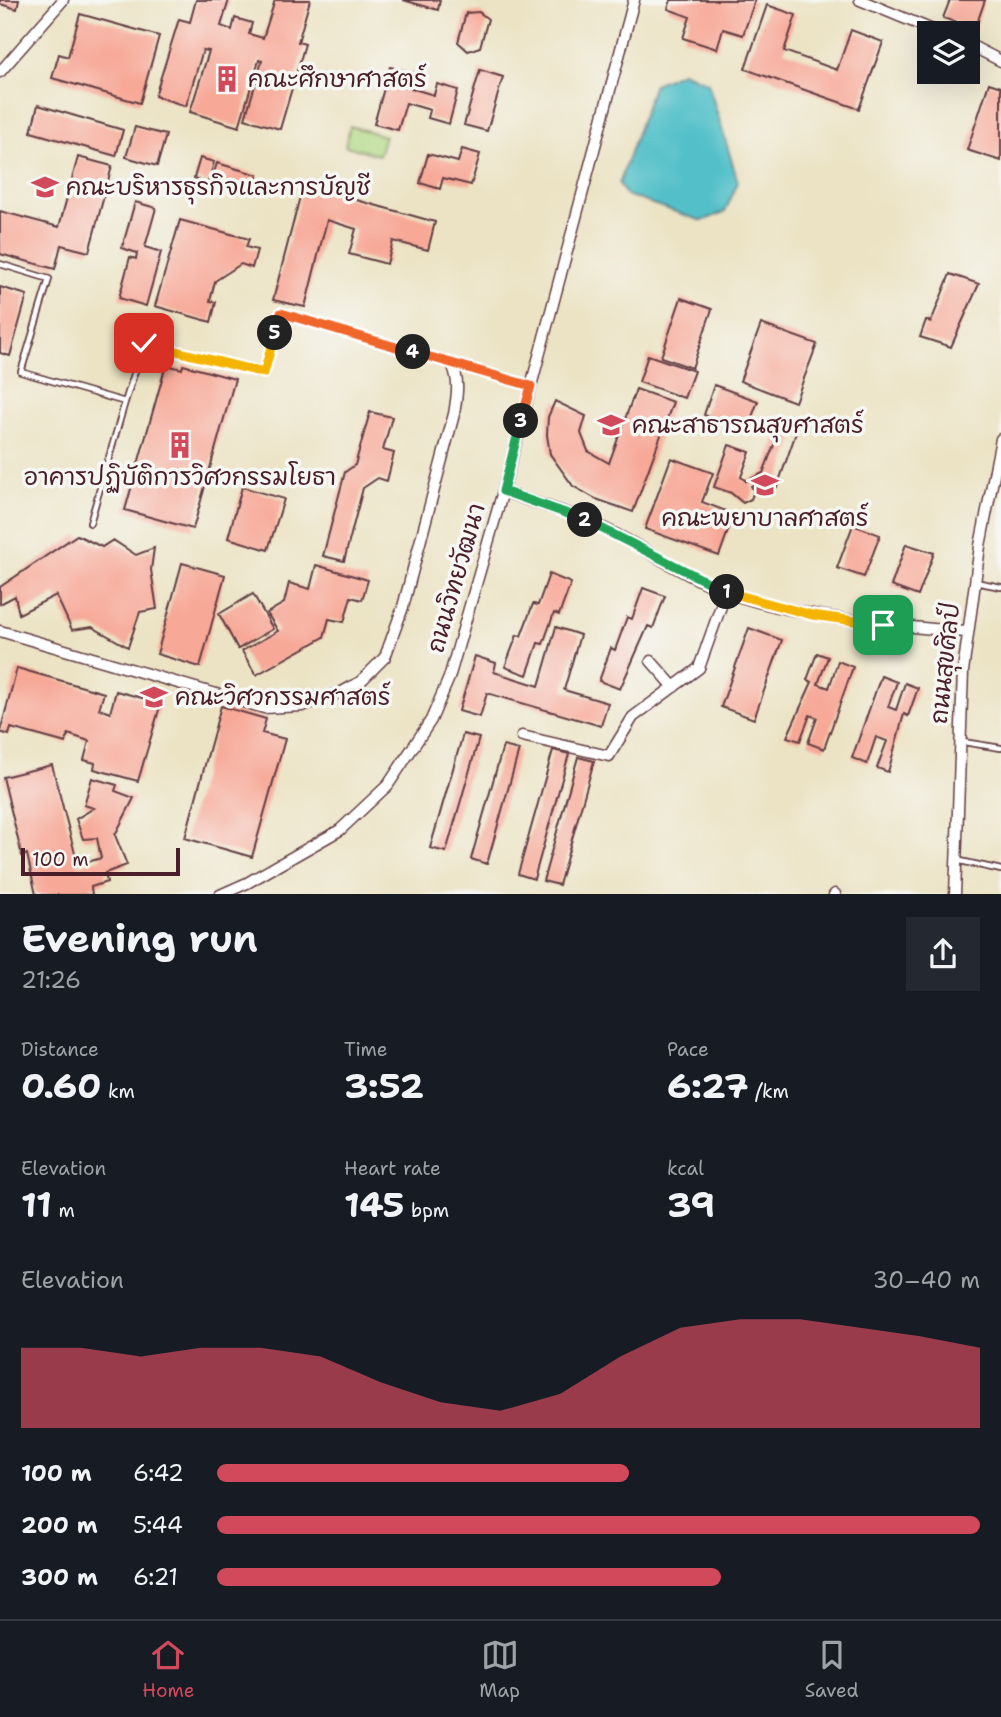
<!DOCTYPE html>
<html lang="en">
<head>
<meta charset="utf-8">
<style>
  :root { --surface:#171b24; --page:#242831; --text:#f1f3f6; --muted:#9ea1a6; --line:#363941; --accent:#d1495b }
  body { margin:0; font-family:"Shantell Sans","Playpen Sans Thai",sans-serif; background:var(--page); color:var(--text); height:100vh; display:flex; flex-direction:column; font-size:26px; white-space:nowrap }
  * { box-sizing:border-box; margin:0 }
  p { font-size:23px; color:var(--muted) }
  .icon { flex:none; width:38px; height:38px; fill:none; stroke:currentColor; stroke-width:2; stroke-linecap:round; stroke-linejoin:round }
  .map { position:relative; height:894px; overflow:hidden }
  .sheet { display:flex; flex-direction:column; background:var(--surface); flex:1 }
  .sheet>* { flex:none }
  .controls { position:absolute; left:917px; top:21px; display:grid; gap:14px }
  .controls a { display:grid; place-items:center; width:63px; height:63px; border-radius:0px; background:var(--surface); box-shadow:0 7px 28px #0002; font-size:35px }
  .scale { position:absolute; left:21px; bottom:18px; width:159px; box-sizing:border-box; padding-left:7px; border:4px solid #4a1f2b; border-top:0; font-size:19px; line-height:24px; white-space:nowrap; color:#4a1f2b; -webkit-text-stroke:5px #f6f6f2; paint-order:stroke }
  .pin { position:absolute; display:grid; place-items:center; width:60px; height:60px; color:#fff; margin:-30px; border-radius:14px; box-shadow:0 4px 10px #0006 }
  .km { position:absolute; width:35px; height:35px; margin:-18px; border-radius:50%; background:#222; color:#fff; font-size:19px; line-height:35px; text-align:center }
  .round { display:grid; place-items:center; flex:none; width:74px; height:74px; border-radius:0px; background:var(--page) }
  .overview { display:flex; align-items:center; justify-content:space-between; height:119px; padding:0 21px }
  h1 { font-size:38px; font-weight:700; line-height:52px }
  .stats { display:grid; grid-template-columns:repeat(3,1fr); gap:10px; height:119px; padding:7px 21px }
  .stats div { display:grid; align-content:center }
  .stats b { font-size:35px; font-weight:700 }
  .stats small { font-size:19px; font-weight:400 }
  .stats p { font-size:19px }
  .chart { height:196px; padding:14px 21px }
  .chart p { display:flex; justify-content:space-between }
  .chart svg { width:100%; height:126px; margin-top:7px; fill:var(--accent); opacity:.7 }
  ul { padding:0 21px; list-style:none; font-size:23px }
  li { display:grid; grid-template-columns:112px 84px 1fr; align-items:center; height:52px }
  li i { height:18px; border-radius:9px; background:var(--accent) }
  .dock { display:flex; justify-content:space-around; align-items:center; height:98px; border-top:2px solid var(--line); background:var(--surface); font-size:19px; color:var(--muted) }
  .dock a { display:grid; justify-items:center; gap:4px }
  .dock .current { color:var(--accent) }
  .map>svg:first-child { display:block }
</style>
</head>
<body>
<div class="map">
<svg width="1001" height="895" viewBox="0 0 1001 895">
  <rect width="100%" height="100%" fill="#f6f6f2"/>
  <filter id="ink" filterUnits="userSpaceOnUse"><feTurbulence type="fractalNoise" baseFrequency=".0143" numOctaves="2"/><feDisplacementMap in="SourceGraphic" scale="14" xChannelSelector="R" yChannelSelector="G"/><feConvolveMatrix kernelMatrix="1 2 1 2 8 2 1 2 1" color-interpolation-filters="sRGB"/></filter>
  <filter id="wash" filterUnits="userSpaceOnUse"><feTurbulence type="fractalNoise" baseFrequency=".00686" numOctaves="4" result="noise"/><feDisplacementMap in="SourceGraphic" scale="28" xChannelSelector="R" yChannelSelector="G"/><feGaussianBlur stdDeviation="1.57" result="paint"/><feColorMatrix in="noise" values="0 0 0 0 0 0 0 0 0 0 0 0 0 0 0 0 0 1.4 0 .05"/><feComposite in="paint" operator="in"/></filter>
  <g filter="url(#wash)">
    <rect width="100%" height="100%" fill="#ece3c4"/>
    <path fill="#b0d882" stroke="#7d7c56" stroke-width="2" d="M 350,126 L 385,136 L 379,155 L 345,146 Z"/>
    <path fill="#52c0c9" stroke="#4e707a" stroke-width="2" d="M 682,72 L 708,83 L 738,182 L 725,212 L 702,221 L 626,195 L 619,184 L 654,84 Z"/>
    <g id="blocks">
      <path fill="#f7a897" d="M 0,0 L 19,0 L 17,9 L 0,4 Z
        M 196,0 L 229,0 L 221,26 L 232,30 L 235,18 L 252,23 L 249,34 L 263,38 L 275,0 L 310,0 L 298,42 L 305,44 L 280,129 L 245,119 L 262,61 L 259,60 L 239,127 L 190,112 L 209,51 L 203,50 L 186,106 L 155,96 L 179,19 L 190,22 Z
        M 403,0 L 440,0 L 438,10 Z
        M 671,0 L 755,0 L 743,35 L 723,29 L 717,49 L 683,38 L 690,17 L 668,9 Z
        M 950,0 L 985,0 L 975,29 L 943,18 Z
        M 767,5 L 796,15 L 784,51 L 837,70 L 851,30 L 883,42 L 859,109 L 745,69 Z
        M 479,12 L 488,19 L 480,47 L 468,51 L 458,42 L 466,13 Z
        M 80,14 L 159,36 L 140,103 L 52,78 L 59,54 L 68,57 Z
        M 390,67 L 414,73 L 410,88 L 434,95 L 437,84 L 458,90 L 449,124 L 428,118 L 430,110 L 406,103 L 398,130 L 374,124 Z
        M 480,70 L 503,77 L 487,131 L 464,125 Z
        M 989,83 L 1001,87 L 1001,161 L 967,150 Z
        M 38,105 L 123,130 L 116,156 L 31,132 Z
        M 135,127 L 166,135 L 157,166 L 126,157 Z
        M 462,149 L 480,154 L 471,185 L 443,178 L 440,189 L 420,183 L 428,154 L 458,162 Z
        M 78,157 L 112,166 L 89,252 L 61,245 L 55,269 L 0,254 L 0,211 L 59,227 Z
        M 200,158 L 214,162 L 208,183 L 194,178 Z
        M 217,163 L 258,175 L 252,194 L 211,182 Z
        M 303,185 L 435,222 L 428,250 L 393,241 L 387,264 L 349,254 L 356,229 L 327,220 L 305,307 L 273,300 Z
        M 135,202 L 156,208 L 145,247 L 161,252 L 146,306 L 119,298 L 130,257 L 136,259 L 137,253 L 122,248 Z
        M 180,220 L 249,239 L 246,247 L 257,250 L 252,268 L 241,264 L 215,281 L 210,301 L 216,302 L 211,322 L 155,306 Z
        M 950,274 L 979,284 L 951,347 L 920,337 L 926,320 L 931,322 Z
        M 0,287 L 27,295 L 10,356 L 0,353 Z
        M 681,298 L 712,309 L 692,368 L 661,357 Z
        M 761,324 L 817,344 L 795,402 L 740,381 Z
        M 648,355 L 694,371 L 684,398 L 639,382 Z
        M 166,365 L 182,369 L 183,365 L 235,379 L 193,529 L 125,510 Z
        M 714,385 L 758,401 L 747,430 L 704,415 Z
        M 636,389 L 673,402 L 633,512 L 596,499 L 573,486 L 550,454 L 547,435 L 548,417 L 555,401 L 586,416 L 581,433 L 588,451 L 609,463 Z
        M 370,412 L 392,417 L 383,450 L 394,453 L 387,481 L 378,478 L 363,488 L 344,561 L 323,556 L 345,472 L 355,465 Z
        M 783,422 L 798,427 L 777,487 L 769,485 L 767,479 L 751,486 L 754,491 L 751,499 L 743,503 L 731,493 L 714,487 L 729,445 L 750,452 L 741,477 L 746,481 L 763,473 Z
        M 671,458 L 713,473 L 702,502 L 734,514 L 719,556 L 645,529 Z
        M 242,487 L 284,499 L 268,550 L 228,538 Z
        M 853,525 L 880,535 L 864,577 L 837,568 Z
        M 77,535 L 102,547 L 113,540 L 136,555 L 154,548 L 151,570 L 157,609 L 140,612 L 128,647 L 92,627 L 72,630 L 56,595 L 19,614 L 15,596 L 0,604 L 0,587 Z
        M 906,544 L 934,553 L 918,596 L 891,586 Z
        M 182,563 L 225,575 L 200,667 L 157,654 Z
        M 316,565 L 368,580 L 362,600 L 351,597 L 344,622 L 329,619 L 324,637 L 256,675 L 242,651 L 278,631 L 267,613 L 284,603 L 289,583 L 310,589 Z
        M 549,574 L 571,583 L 559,615 L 554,613 L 543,644 L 538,643 L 527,675 L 505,667 L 517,635 L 521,636 L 533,604 L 538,605 Z
        M 643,588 L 665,596 L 653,628 L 648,626 L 620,689 L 599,681 L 611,648 L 615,650 L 627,617 L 632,619 Z
        M 253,594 L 273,629 L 238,649 L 219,614 Z
        M 556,627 L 580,635 L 564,690 L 608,703 L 601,726 L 487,693 L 480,717 L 459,711 L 475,656 L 496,663 L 494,672 L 539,686 Z
        M 749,628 L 782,640 L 754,719 L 721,707 Z
        M 817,653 L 828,657 L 818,684 L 829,688 L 838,661 L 853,667 L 824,749 L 808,743 L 817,718 L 810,715 L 800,741 L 787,737 L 812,682 L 807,680 Z
        M 17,668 L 104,693 L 99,709 L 110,713 L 116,691 L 161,703 L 138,781 L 94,769 L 95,763 L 84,760 L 89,741 L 68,734 L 66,743 L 11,728 L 9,735 L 0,732 Z
        M 881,676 L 897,682 L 888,707 L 896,710 L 905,683 L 918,688 L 908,716 L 904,714 L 888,772 L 877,768 L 887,741 L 876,737 L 867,764 L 852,758 Z
        M 221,706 L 266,719 L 262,733 L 285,739 L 252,857 L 185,838 Z
        M 463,734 L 479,738 L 446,852 L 430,848 Z
        M 503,746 L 519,750 L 487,864 L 471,859 Z
        M 553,750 L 569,754 L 534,879 L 518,874 Z
        M 578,757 L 594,761 L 559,885 L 543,881 Z
        M 52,765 L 78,865 L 101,858 L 97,838 L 83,839 L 76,819 L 94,808 L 84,805 L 92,778 L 117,785 L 115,791 L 134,798 L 115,835 L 127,865 L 105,873 L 107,882 L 91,887 L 92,895 L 36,895 L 27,854 L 22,856 L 3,777 Z"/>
    </g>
  </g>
  <g filter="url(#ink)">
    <use href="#blocks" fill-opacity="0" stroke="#623c42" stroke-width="2"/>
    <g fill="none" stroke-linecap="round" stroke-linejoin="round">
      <defs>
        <path id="service" d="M 0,264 L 49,279 L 21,372 L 125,402 L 144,343 L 264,373 L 281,313 L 530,385
          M 90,523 L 125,402
          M 975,582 L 1001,587
          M 963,742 L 1001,748
          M 956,860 L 1001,870"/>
        <path id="minor" d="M 860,0 L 940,33
          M 968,44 L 1001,61
          M 0,72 L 63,0
          M 503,491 C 531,502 561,510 588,521 C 641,543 686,580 741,597 C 815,620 891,625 967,632
          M 0,631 L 264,708 L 302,706 L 342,692 L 360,682 L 385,657 L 403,607 L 454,414 C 457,396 460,381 452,364
          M 651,661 L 674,687
          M 522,736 L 609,756 L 633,717 L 699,668 L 726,592
          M 220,895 L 247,883 L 340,830 L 388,785 L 431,720 L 449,678 L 503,491 L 634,0
          M 834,895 L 835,894
          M 955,895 L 963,671 L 980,546 L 1001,439"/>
      </defs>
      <use href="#service" stroke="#623c42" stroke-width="8"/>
      <use href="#minor" stroke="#623c42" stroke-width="13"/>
      <use href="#service" stroke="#fff" stroke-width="4.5"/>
      <use href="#minor" stroke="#fff" stroke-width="10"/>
    </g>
  </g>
  <g fill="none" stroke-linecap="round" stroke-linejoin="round" filter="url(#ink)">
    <defs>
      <path id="split-1" d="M 727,592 L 812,615 L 883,625"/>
      <path id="split-2" d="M 585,520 L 727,592"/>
      <path id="split-3" d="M 521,421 L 503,491 L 585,520"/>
      <path id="split-4" d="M 413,352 L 531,386 L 521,421"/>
      <path id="split-5" d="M 275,333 L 281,313 L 413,352"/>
      <path id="split-6" d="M 144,343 L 264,373 L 275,333"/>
    </defs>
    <use href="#split-1" stroke="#fff" stroke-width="14"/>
    <use href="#split-2" stroke="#fff" stroke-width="14"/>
    <use href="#split-3" stroke="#fff" stroke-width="14"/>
    <use href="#split-4" stroke="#fff" stroke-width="14"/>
    <use href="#split-5" stroke="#fff" stroke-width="14"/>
    <use href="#split-6" stroke="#fff" stroke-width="14"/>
    <use href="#split-1" stroke="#f5b400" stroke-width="9"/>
    <use href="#split-2" stroke="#22a559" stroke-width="9"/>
    <use href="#split-3" stroke="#22a559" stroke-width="9"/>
    <use href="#split-4" stroke="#f0652b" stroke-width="9"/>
    <use href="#split-5" stroke="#f0652b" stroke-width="9"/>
    <use href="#split-6" stroke="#f5b400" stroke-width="9"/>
  </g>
  <defs>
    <symbol id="building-bare" viewBox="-9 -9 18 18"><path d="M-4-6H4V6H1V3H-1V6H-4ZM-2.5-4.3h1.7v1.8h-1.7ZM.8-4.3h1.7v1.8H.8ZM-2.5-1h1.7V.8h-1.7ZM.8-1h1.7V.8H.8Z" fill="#d1495b" stroke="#f6f6f2" stroke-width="2.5" paint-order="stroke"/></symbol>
    <symbol id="university-bare" viewBox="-9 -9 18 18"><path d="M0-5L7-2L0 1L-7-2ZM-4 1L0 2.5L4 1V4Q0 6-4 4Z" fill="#d1495b" stroke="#f6f6f2" stroke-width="2.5" paint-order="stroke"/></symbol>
  </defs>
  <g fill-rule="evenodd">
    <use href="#building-bare" x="208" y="60" width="38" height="38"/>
    <use href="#university-bare" x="26" y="168" width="38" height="38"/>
    <use href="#university-bare" x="592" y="406" width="38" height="38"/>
    <use href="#building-bare" x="161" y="426" width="38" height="38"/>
    <use href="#university-bare" x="746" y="466" width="38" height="38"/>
    <use href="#university-bare" x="135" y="678" width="38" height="38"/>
  </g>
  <g text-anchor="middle" stroke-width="7" stroke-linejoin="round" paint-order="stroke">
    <g font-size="24" fill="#4a1f2b" stroke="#f6f6f2" text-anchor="start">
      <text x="248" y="87">คณะศึกษาศาสตร์</text>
      <text x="66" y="195">คณะบริหารธุรกิจและการบัญชี</text>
      <text x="632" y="433">คณะสาธารณสุขศาสตร์</text>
      <text x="180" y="485" text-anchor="middle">อาคารปฏิบัติการวิศวกรรมโยธา</text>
      <text x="765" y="526" text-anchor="middle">คณะพยาบาลศาสตร์</text>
      <text x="175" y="705">คณะวิศวกรรมศาสตร์</text>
    </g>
    <g font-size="24" fill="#4a1f2b" stroke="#f6f6f2">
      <text transform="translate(456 578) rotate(-74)" y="8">ถนนวิทยวัฒนา</text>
      <text transform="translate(945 663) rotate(-84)" y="8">ถนนสุขศิลป์</text>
    </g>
  </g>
</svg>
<div class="controls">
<a><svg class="icon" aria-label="layers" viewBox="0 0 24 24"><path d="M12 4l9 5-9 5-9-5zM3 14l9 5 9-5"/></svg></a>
</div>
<div class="scale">100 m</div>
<div class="pin" style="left:883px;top:625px;background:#1e9e55"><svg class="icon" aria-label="arrive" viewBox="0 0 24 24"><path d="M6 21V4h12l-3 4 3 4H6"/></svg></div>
<div class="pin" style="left:144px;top:343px;background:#d93025"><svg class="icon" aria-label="check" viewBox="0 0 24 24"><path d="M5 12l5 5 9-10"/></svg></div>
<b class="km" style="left:727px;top:592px">1</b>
<b class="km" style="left:585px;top:520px">2</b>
<b class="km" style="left:521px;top:421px">3</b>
<b class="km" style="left:413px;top:352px">4</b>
<b class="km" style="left:275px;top:333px">5</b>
</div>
<section class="sheet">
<div class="overview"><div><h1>Evening run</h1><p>21:26</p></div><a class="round"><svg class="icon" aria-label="share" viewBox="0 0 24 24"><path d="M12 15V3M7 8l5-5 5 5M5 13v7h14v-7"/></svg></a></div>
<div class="stats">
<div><p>Distance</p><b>0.60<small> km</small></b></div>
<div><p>Time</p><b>3:52</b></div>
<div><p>Pace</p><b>6:27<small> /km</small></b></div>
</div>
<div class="stats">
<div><p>Elevation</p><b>11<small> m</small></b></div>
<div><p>Heart rate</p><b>145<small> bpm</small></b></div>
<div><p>kcal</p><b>39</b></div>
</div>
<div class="chart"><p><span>Elevation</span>30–40 m</p>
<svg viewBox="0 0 160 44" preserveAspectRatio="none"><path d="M0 44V16L10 16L20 19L30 16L40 16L50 19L60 28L70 35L80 38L90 32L100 19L110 9L120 6L130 6L140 9L150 12L160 16V44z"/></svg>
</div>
<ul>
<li><b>100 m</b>6:42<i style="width:54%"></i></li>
<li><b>200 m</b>5:44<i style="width:100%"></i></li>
<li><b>300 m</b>6:21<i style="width:66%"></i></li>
</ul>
</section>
<nav class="dock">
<a class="current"><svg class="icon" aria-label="home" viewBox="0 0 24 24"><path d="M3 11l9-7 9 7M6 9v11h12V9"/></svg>Home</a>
<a><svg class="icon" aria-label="map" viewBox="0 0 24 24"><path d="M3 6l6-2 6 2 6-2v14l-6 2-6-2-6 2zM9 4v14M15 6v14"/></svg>Map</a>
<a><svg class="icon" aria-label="saved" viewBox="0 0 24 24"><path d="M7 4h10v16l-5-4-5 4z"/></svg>Saved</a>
</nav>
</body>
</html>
